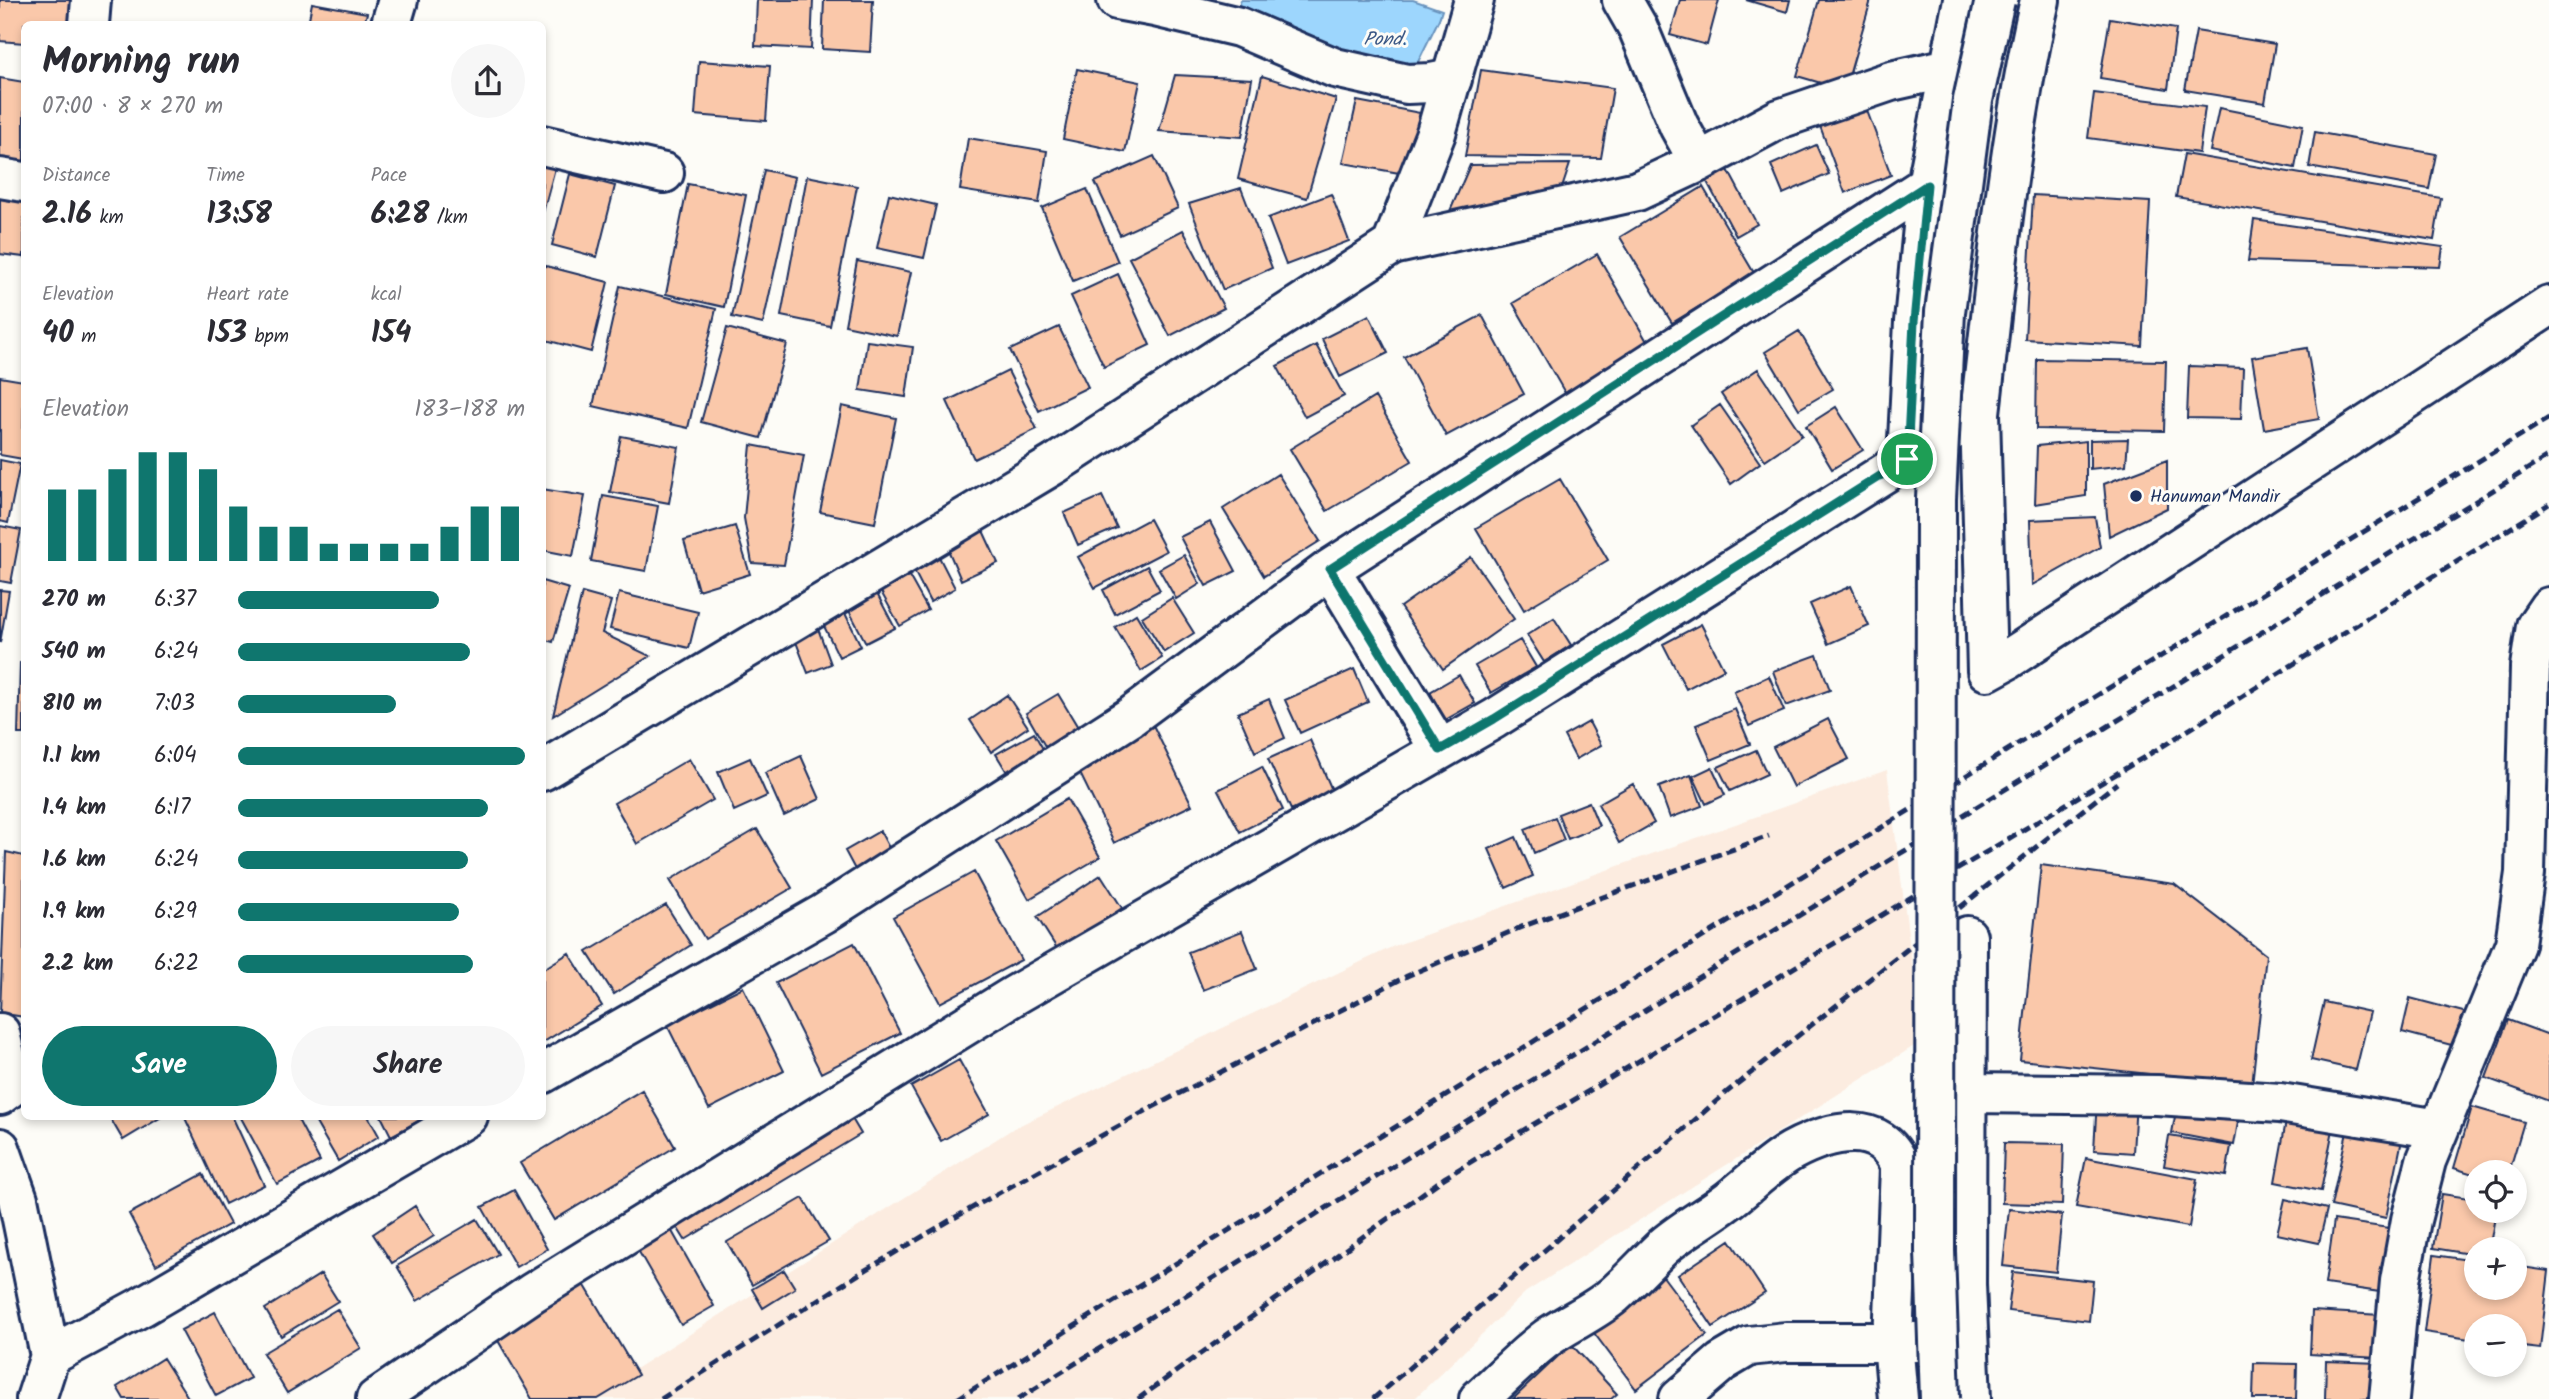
<!DOCTYPE html>
<html lang="en">
<head>
<meta charset="utf-8">
<style>
  :root { --surface:#fff; --page:#f7f7f7; --text:#2b2b33; --muted:#7c7c81; --accent:#0f766e }
  body { margin:0; font-family:Kalam,sans-serif; background:var(--page); color:var(--text); height:100vh; display:flex; flex-direction:column; font-size:26px; white-space:nowrap }
  * { box-sizing:border-box; margin:0 }
  p { font-size:23px; color:var(--muted) }
  .icon { flex:none; width:38px; height:38px; fill:none; stroke:currentColor; stroke-width:2; stroke-linecap:round; stroke-linejoin:round }
  .map { position:relative; flex:1; overflow:hidden }
  .sheet { position:absolute; left:21px; top:21px; width:525px; height:1099px; display:flex; flex-direction:column; background:var(--surface); border-radius:10px; box-shadow:0 4px 10px #0003 }
  .sheet>* { flex:none }
  .fabs { position:absolute; left:2464px; top:1160px; display:grid; gap:14px }
  .fabs a { display:grid; place-items:center; width:63px; height:63px; border-radius:50%; background:var(--surface); box-shadow:0 4px 10px #0003; font-size:35px }
  .pin { position:absolute; display:grid; place-items:center; width:60px; height:60px; color:#fff; margin:-30px; border:4px solid #fff; border-radius:50%; box-shadow:0 2px 7px #0007 }
  .round { display:grid; place-items:center; flex:none; width:74px; height:74px; border-radius:37px; background:var(--page) }
  .headline { display:flex; align-items:center; justify-content:space-between; height:119px; padding:0 21px }
  h1 { font-size:38px; font-weight:700; line-height:52px }
  .metrics { display:grid; grid-template-columns:repeat(3,1fr); gap:10px; height:119px; padding:7px 21px }
  .metrics div { display:grid; align-content:center }
  .metrics b { font-size:30px; font-weight:700 }
  .metrics small { font-size:19px; font-weight:400 }
  .metrics p { font-size:19px }
  .chart { height:196px; padding:14px 21px }
  .chart p { display:flex; justify-content:space-between }
  .chart svg { width:100%; height:126px; margin-top:7px; stroke:var(--accent); stroke-width:6 }
  .cta { display:flex; gap:14px; margin-top:auto; padding:14px 21px }
  .cta a { flex:1; height:80px; border-radius:42px; background:var(--accent); color:#fff; font-size:28px; font-weight:700; line-height:80px; text-align:center }
  .cta a+a { background:var(--page); color:var(--text) }
  ul { padding:0 21px; list-style:none; font-size:23px }
  li { display:grid; grid-template-columns:112px 84px 1fr; align-items:center; height:52px }
  li i { height:18px; border-radius:9px; background:var(--accent) }
  .map>svg:first-child { display:block }
</style>
</head>
<body>
<div class="map">
<svg width="2549" height="1399" viewBox="0 0 2549 1399">
  <rect width="100%" height="100%" fill="#fdfcf7"/>
  <filter id="ink" filterUnits="userSpaceOnUse"><feTurbulence type="fractalNoise" baseFrequency=".0143" numOctaves="2"/><feDisplacementMap in="SourceGraphic" scale="14" xChannelSelector="R" yChannelSelector="G"/><feConvolveMatrix kernelMatrix="1 2 1 2 8 2 1 2 1" color-interpolation-filters="sRGB"/></filter>
  <g filter="url(#ink)">
    <path fill="#fcece0" d="M 1887,770 L 1922,1041 L 1526,1292 L 1414,1399 L 588,1399 L 1014,1128 L 1394,946 Z"/>
    <path fill="#9dd6fd" stroke="#6993bd" stroke-width="2" d="M 1241,0 L 1413,0 L 1442,10 L 1439,19 L 1415,68 L 1397,77 L 1238,8 Z"/>
    <path fill="#fac8aa" stroke="#1b2f5e" stroke-width="2" d="M 0,0 L 75,0 L 73,24 L 24,24 L 24,43 L 0,41 Z
      M 757,0 L 813,0 L 811,49 L 755,46 Z
      M 824,0 L 873,0 L 870,52 L 822,49 Z
      M 1680,0 L 1719,0 L 1707,45 L 1670,35 Z
      M 1746,0 L 1790,0 L 1787,12 Z
      M 1819,0 L 1871,0 L 1845,90 L 1797,76 Z
      M 312,3 L 367,13 L 364,24 L 308,24 Z
      M 2110,18 L 2176,29 L 2168,89 L 2100,78 Z
      M 2196,31 L 2275,44 L 2265,103 L 2185,90 Z
      M 699,61 L 770,66 L 766,121 L 695,115 Z
      M 1077,69 L 1140,82 L 1125,152 L 1063,139 Z
      M 1481,70 L 1613,88 L 1601,158 L 1465,156 Z
      M 1175,75 L 1252,79 L 1242,137 L 1159,131 Z
      M 1262,76 L 1336,99 L 1307,198 L 1238,179 Z
      M 0,78 L 24,82 L 24,163 L 0,159 Z
      M 2094,93 L 2205,107 L 2199,153 L 2088,138 Z
      M 1863,100 L 1891,175 L 1845,193 L 1817,118 Z
      M 1357,101 L 1420,113 L 1405,174 L 1343,163 Z
      M 2219,108 L 2303,125 L 2295,168 L 2210,151 Z
      M 2315,132 L 2436,154 L 2429,189 L 2309,167 Z
      M 968,138 L 1047,151 L 1039,203 L 960,190 Z
      M 1816,145 L 1829,174 L 1783,194 L 1771,165 Z
      M 2184,154 L 2441,198 L 2434,240 L 2176,197 Z
      M 1154,156 L 1178,208 L 1120,235 L 1095,182 Z
      M 542,158 L 557,161 L 542,216 Z
      M 1570,164 L 1557,203 L 1444,225 L 1470,165 Z
      M 1727,168 L 1757,224 L 1736,236 L 1706,180 Z
      M 764,170 L 795,177 L 763,324 L 732,317 Z
      M 570,174 L 615,186 L 597,257 L 552,245 Z
      M 807,176 L 857,186 L 830,326 L 781,316 Z
      M 688,184 L 746,195 L 724,307 L 666,294 Z
      M 1703,187 L 1754,273 L 1672,323 L 1620,237 Z
      M 1241,188 L 1272,268 L 1223,290 L 1189,204 Z
      M 1087,189 L 1118,262 L 1073,281 L 1042,208 Z
      M 0,192 L 24,195 L 24,257 L 0,254 Z
      M 889,194 L 936,205 L 924,258 L 877,248 Z
      M 1331,194 L 1349,241 L 1286,265 L 1268,218 Z
      M 2033,195 L 2150,202 L 2142,346 L 2025,339 Z
      M 2254,220 L 2443,247 L 2440,267 L 2248,261 Z
      M 1183,230 L 1224,308 L 1170,336 L 1129,258 Z
      M 1597,254 L 1649,345 L 1565,393 L 1513,303 Z
      M 857,261 L 911,272 L 897,336 L 845,325 Z
      M 542,265 L 608,282 L 591,352 L 542,339 Z
      M 1118,274 L 1150,345 L 1104,367 L 1071,296 Z
      M 620,286 L 716,309 L 688,428 L 593,406 Z
      M 1369,315 L 1388,353 L 1340,377 L 1322,339 Z
      M 1482,315 L 1524,394 L 1446,436 L 1404,357 Z
      M 1059,327 L 1088,387 L 1039,411 L 1010,350 Z
      M 727,328 L 787,344 L 761,438 L 701,422 Z
      M 1799,331 L 1833,389 L 1799,409 L 1765,352 Z
      M 867,341 L 913,347 L 906,397 L 860,390 Z
      M 1316,345 L 1344,396 L 1305,417 L 1277,366 Z
      M 2307,348 L 2319,419 L 2264,429 L 2252,357 Z
      M 2037,359 L 2166,361 L 2164,431 L 2036,429 Z
      M 2189,366 L 2243,368 L 2241,419 L 2187,418 Z
      M 1758,369 L 1802,435 L 1765,460 L 1721,394 Z
      M 1008,371 L 1037,429 L 974,459 L 947,401 Z
      M 0,377 L 24,381 L 23,459 L 0,455 Z
      M 1375,397 L 1412,461 L 1327,511 L 1290,449 Z
      M 1720,405 L 1760,463 L 1731,484 L 1691,425 Z
      M 842,406 L 896,418 L 875,523 L 820,512 Z
      M 1836,407 L 1863,450 L 1832,469 L 1806,426 Z
      M 621,436 L 679,447 L 669,503 L 610,492 Z
      M 2128,439 L 2126,465 L 2090,469 L 2090,440 Z
      M 2086,441 L 2086,496 L 2035,504 L 2037,446 Z
      M 751,445 L 804,455 L 784,565 L 752,563 L 744,518 Z
      M 0,460 L 20,464 L 8,523 L 0,521 Z
      M 2167,460 L 2167,508 L 2109,536 L 2104,484 Z
      M 1278,474 L 1320,541 L 1264,576 L 1223,509 Z
      M 1560,479 L 1608,560 L 1524,610 L 1476,528 Z
      M 542,489 L 585,496 L 573,556 L 542,550 Z
      M 603,496 L 658,506 L 646,571 L 591,561 Z
      M 1102,496 L 1117,528 L 1078,545 L 1064,513 Z
      M 2095,517 L 2100,547 L 2032,585 L 2030,520 Z
      M 1149,519 L 1166,551 L 1095,588 L 1078,557 Z
      M 979,522 L 998,563 L 961,580 L 943,538 Z
      M 1210,522 L 1236,571 L 1206,586 L 1180,537 Z
      M 0,526 L 21,530 L 11,583 L 0,581 Z
      M 735,526 L 750,574 L 698,590 L 684,541 Z
      M 934,547 L 955,588 L 930,602 L 909,561 Z
      M 1184,555 L 1200,584 L 1176,599 L 1159,569 Z
      M 1471,557 L 1514,619 L 1443,669 L 1400,607 Z
      M 1147,566 L 1160,590 L 1115,614 L 1103,590 Z
      M 904,567 L 928,610 L 900,626 L 876,583 Z
      M 542,581 L 569,589 L 553,642 L 542,639 Z
      M 1851,586 L 1869,626 L 1828,644 L 1810,604 Z
      M 0,590 L 9,591 L 0,643 Z
      M 875,590 L 895,628 L 866,643 L 846,605 Z
      M 582,593 L 611,601 L 602,633 L 650,656 L 553,716 Z
      M 619,593 L 698,612 L 689,648 L 610,629 Z
      M 1172,598 L 1194,633 L 1164,652 L 1142,617 Z
      M 842,607 L 861,646 L 839,657 L 820,618 Z
      M 1136,614 L 1162,658 L 1141,671 L 1115,627 Z
      M 1554,618 L 1571,645 L 1544,662 L 1527,635 Z
      M 1701,624 L 1724,669 L 1686,689 L 1663,644 Z
      M 817,626 L 831,664 L 808,673 L 793,634 Z
      M 1520,640 L 1536,667 L 1491,693 L 1475,666 Z
      M 1817,655 L 1830,690 L 1786,706 L 1773,671 Z
      M 20,663 L 24,663 L 24,734 L 18,734 Z
      M 1354,669 L 1368,702 L 1300,733 L 1285,700 Z
      M 1459,675 L 1475,703 L 1445,720 L 1430,692 Z
      M 1769,676 L 1784,711 L 1749,726 L 1734,692 Z
      M 1058,694 L 1079,729 L 1046,748 L 1026,713 Z
      M 1007,695 L 1028,727 L 991,752 L 970,720 Z
      M 1269,699 L 1285,738 L 1255,752 L 1238,713 Z
      M 1735,709 L 1750,744 L 1711,760 L 1696,725 Z
      M 1828,719 L 1849,759 L 1793,787 L 1773,747 Z
      M 1151,721 L 1192,805 L 1114,843 L 1073,759 Z
      M 1589,722 L 1601,745 L 1576,759 L 1564,736 Z
      M 1034,733 L 1051,763 L 1014,784 L 996,754 Z
      M 1310,740 L 1332,790 L 1291,810 L 1268,759 Z
      M 1756,750 L 1767,774 L 1730,791 L 1718,767 Z
      M 801,756 L 820,799 L 784,816 L 765,773 Z
      M 750,758 L 767,796 L 734,811 L 718,772 Z
      M 689,759 L 713,800 L 637,844 L 614,803 Z
      M 1262,767 L 1283,810 L 1240,832 L 1218,790 Z
      M 1712,767 L 1725,795 L 1706,804 L 1693,776 Z
      M 1691,775 L 1702,806 L 1670,818 L 1659,787 Z
      M 1633,784 L 1654,823 L 1619,843 L 1598,804 Z
      M 1067,799 L 1100,857 L 1029,899 L 996,841 Z
      M 1589,802 L 1599,826 L 1568,839 L 1558,814 Z
      M 1555,817 L 1564,840 L 1534,853 L 1525,829 Z
      M 757,829 L 792,888 L 705,939 L 670,880 Z
      M 880,831 L 894,857 L 859,877 L 845,851 Z
      M 1516,837 L 1533,876 L 1506,888 L 1489,849 Z
      M 6,852 L 24,856 L 24,1017 L 0,1013 Z
      M 2041,865 L 2174,884 L 2266,955 L 2252,1085 L 2020,1060 Z
      M 974,872 L 1021,960 L 940,1003 L 893,917 Z
      M 1101,875 L 1122,908 L 1058,950 L 1037,917 Z
      M 666,905 L 691,945 L 614,994 L 587,952 Z
      M 1242,931 L 1257,969 L 1203,990 L 1188,952 Z
      M 854,943 L 900,1033 L 821,1073 L 776,983 Z
      M 569,953 L 602,1006 L 542,1043 L 542,970 Z
      M 743,987 L 784,1071 L 709,1109 L 667,1025 Z
      M 2410,998 L 2467,1013 L 2459,1047 L 2402,1032 Z
      M 2324,1002 L 2370,1012 L 2356,1070 L 2311,1060 Z
      M 2508,1020 L 2549,1035 L 2549,1101 L 2486,1078 Z
      M 959,1060 L 989,1114 L 941,1141 L 911,1087 Z
      M 642,1090 L 675,1147 L 554,1220 L 520,1163 Z
      M 2097,1099 L 2136,1101 L 2133,1153 L 2094,1150 Z
      M 2178,1100 L 2240,1111 L 2234,1145 L 2172,1133 Z
      M 2472,1107 L 2524,1122 L 2509,1172 L 2476,1172 L 2476,1175 L 2454,1168 Z
      M 2288,1110 L 2335,1119 L 2321,1191 L 2275,1182 Z
      M 848,1112 L 861,1134 L 685,1240 L 672,1219 Z
      M 109,1116 L 163,1116 L 123,1140 Z
      M 189,1116 L 232,1116 L 264,1185 L 225,1204 L 185,1118 Z
      M 240,1116 L 296,1116 L 320,1161 L 277,1184 Z
      M 312,1116 L 368,1116 L 379,1136 L 338,1161 Z
      M 381,1116 L 428,1116 L 391,1136 Z
      M 2350,1118 L 2404,1130 L 2386,1218 L 2331,1206 Z
      M 2169,1136 L 2231,1146 L 2226,1176 L 2164,1166 Z
      M 2004,1143 L 2064,1144 L 2062,1205 L 2002,1203 Z
      M 2086,1158 L 2197,1179 L 2189,1227 L 2076,1207 Z
      M 203,1174 L 230,1224 L 156,1265 L 129,1214 Z
      M 514,1190 L 547,1249 L 516,1267 L 482,1207 Z
      M 2442,1194 L 2476,1199 L 2476,1211 L 2496,1211 L 2489,1250 L 2476,1250 L 2476,1255 L 2433,1248 Z
      M 803,1198 L 829,1241 L 752,1285 L 727,1242 Z
      M 2285,1199 L 2327,1209 L 2319,1243 L 2277,1234 Z
      M 415,1206 L 434,1236 L 392,1263 L 373,1234 Z
      M 2009,1209 L 2062,1215 L 2056,1272 L 2003,1266 Z
      M 477,1219 L 498,1254 L 417,1301 L 397,1266 Z
      M 2334,1220 L 2389,1228 L 2380,1292 L 2325,1284 Z
      M 669,1226 L 714,1306 L 681,1325 L 635,1245 Z
      M 1730,1240 L 1765,1293 L 1713,1327 L 1678,1275 Z
      M 2434,1255 L 2476,1261 L 2476,1288 L 2515,1288 L 2515,1266 L 2549,1271 L 2540,1349 L 2515,1346 L 2515,1326 L 2476,1326 L 2476,1340 L 2424,1332 Z
      M 784,1270 L 795,1288 L 763,1308 L 752,1289 Z
      M 2013,1272 L 2093,1281 L 2089,1321 L 2008,1311 Z
      M 321,1274 L 338,1301 L 281,1336 L 265,1309 Z
      M 1662,1275 L 1707,1335 L 1636,1389 L 1591,1329 Z
      M 584,1284 L 638,1375 L 598,1399 L 532,1399 L 496,1337 Z
      M 337,1309 L 361,1348 L 287,1393 L 263,1353 Z
      M 2312,1311 L 2381,1315 L 2379,1358 L 2310,1354 Z
      M 215,1312 L 250,1378 L 216,1396 L 181,1330 Z
      M 1571,1344 L 1617,1394 L 1611,1399 L 1513,1399 Z
      M 163,1358 L 189,1399 L 124,1399 L 117,1387 Z
      M 2326,1361 L 2379,1363 L 2377,1399 L 2325,1399 Z
      M 2254,1363 L 2297,1364 L 2296,1399 L 2253,1399 Z"/>
    <g fill="none" stroke-linecap="round" stroke-linejoin="round">
      <defs>
        <path id="minor" d="M 1117,0 L 1155,7 L 1239,27 L 1335,68 L 1407,84 L 1431,83 L 1452,79
          M 1622,0 L 1638,28 L 1679,126 L 1699,162
          M 89,24 L 91,0
          M 391,24 L 398,0
          M 542,145 L 664,173
          M 0,178 L 24,182
          M 1392,245 L 1637,191 L 1699,162 L 1779,119 L 1891,81 L 1949,68
          M 1980,413 L 1987,671 L 2007,660 L 2549,306
          M 1907,459 L 1914,322 L 1927,185 L 1963,0
          M 1330,569 L 1440,750
          M 1967,936 L 1966,1285 L 1971,1399
          M 0,1033 L 12,1085
          M 542,1074 L 823,914 L 1129,718 L 1330,569 L 1927,185
          M 1967,1093 L 2157,1095 L 2280,1103 L 2439,1129
          M 0,1148 L 18,1199 L 50,1356
          M 36,1399 L 50,1356 L 141,1307 L 468,1116
          M 376,1399 L 532,1293 L 1015,995 L 1494,719 L 1980,413 C 1996,275 2009,136 2040,0
          M 1479,1399 C 1501,1379 1523,1356 1547,1338 C 1568,1323 1594,1312 1614,1295 C 1631,1280 1647,1262 1664,1246 C 1684,1229 1708,1216 1729,1200 C 1750,1184 1769,1164 1792,1151 C 1830,1131 1882,1118 1900,1167 L 1893,1342 L 1898,1399
          M 1679,1399 L 1722,1362 L 1749,1346 L 1786,1342 L 1917,1342
          M 2389,1399 L 2400,1281 L 2411,1220 L 2426,1161 L 2515,944 L 2525,873 L 2530,667 L 2536,626 L 2549,607"/>
        <path id="tertiary" d="M 542,771 L 1055,464 L 1392,245 L 1436,133 L 1474,0
          M 0,1095 L 24,1077"/>
      </defs>
      <use href="#minor" stroke="#1b2f5e" stroke-width="44"/>
      <use href="#tertiary" stroke="#1b2f5e" stroke-width="44"/>
      <use href="#minor" stroke="#fdfcf7" stroke-width="38"/>
      <use href="#tertiary" stroke="#fdfcf7" stroke-width="38"/>
      <path stroke="#1b2f5e" stroke-width="5" stroke-dasharray="10 5" stroke-linecap="butt" d="M 661,1399 L 864,1271 L 954,1218 L 1151,1108 L 1407,976 L 1524,926 L 1769,836
        M 957,1399 L 1602,999 L 2549,418
        M 1018,1399 L 1707,972 L 2549,456
        M 1138,1399 L 1444,1178 L 2166,744 L 2549,504
        M 1373,1399 L 1727,1092 L 2117,783"/>
      <defs>
        <path id="secondary-bridge" d="M 1940,1399 L 1935,1251 L 1936,499 L 1945,312 L 1973,100 L 1995,0"/>
      </defs>
      <use href="#secondary-bridge" stroke="#1b2f5e" stroke-width="44" stroke-linecap="butt"/>
      <use href="#secondary-bridge" stroke="#fdfcf7" stroke-width="38"/>
    </g>
  </g>
  <g fill="none" stroke-linecap="round" stroke-linejoin="round" filter="url(#ink)">
    <defs>
      <path id="route" d="M 1927,185 L 1914,322 L 1907,459 L 1494,719 L 1440,750 L 1330,569 Z"/>
    </defs>
    <use href="#route" stroke="#fff" stroke-width="14"/>
    <use href="#route" stroke="#0f766e" stroke-width="9"/>
  </g>
  <circle fill="#1b2f5e" stroke="#fdfcf7" stroke-width="2.5" cx="2136" cy="496" r="7"/>
  <g text-anchor="middle" stroke-width="6" stroke-linejoin="round" paint-order="stroke">
    <g font-size="18" fill="#1b2f5e" stroke="#fdfcf7" text-anchor="start">
      <text x="2150" y="502">Hanuman Mandir</text>
    </g>
    <g font-size="19" font-style="italic" fill="#3c5986" stroke="#fdfcf7">
      <text x="1385" y="45">Pond.</text>
    </g>
  </g>
</svg>
<div class="fabs">
<a><svg class="icon" aria-label="locate" viewBox="0 0 24 24"><circle cx="12" cy="12" r="6"/><path d="M12 2v4M12 18v4M2 12h4M18 12h4"/></svg></a>
<a>+</a>
<a>−</a>
</div>
<div class="pin" style="left:1907px;top:459px;background:#1e9e55"><svg class="icon" aria-label="arrive" viewBox="0 0 24 24"><path d="M6 21V4h12l-3 4 3 4H6"/></svg></div>
<section class="sheet">
<div class="headline"><div><h1>Morning run</h1><p>07:00 · 8 × 270 m</p></div><a class="round"><svg class="icon" aria-label="share" viewBox="0 0 24 24"><path d="M12 15V3M7 8l5-5 5 5M5 13v7h14v-7"/></svg></a></div>
<div class="metrics">
<div><p>Distance</p><b>2.16<small> km</small></b></div>
<div><p>Time</p><b>13:58</b></div>
<div><p>Pace</p><b>6:28<small> /km</small></b></div>
</div>
<div class="metrics">
<div><p>Elevation</p><b>40<small> m</small></b></div>
<div><p>Heart rate</p><b>153<small> bpm</small></b></div>
<div><p>kcal</p><b>154</b></div>
</div>
<div class="chart"><p><span>Elevation</span>183–188 m</p>
<svg viewBox="0 0 160 44" preserveAspectRatio="none"><path d="M5 44V19M15 44V19M25 44V12M35 44V6M45 44V6M55 44V12M65 44V25M75 44V32M85 44V32M95 44V38M105 44V38M115 44V38M125 44V38M135 44V32M145 44V25M155 44V25"/></svg>
</div>
<ul>
<li><b>270 m</b>6:37<i style="width:70%"></i></li>
<li><b>540 m</b>6:24<i style="width:81%"></i></li>
<li><b>810 m</b>7:03<i style="width:55%"></i></li>
<li><b>1.1 km</b>6:04<i style="width:100%"></i></li>
<li><b>1.4 km</b>6:17<i style="width:87%"></i></li>
<li><b>1.6 km</b>6:24<i style="width:80%"></i></li>
<li><b>1.9 km</b>6:29<i style="width:77%"></i></li>
<li><b>2.2 km</b>6:22<i style="width:82%"></i></li>
</ul>
<div class="cta"><a>Save</a><a>Share</a></div>
</section>
</div>
</body>
</html>
